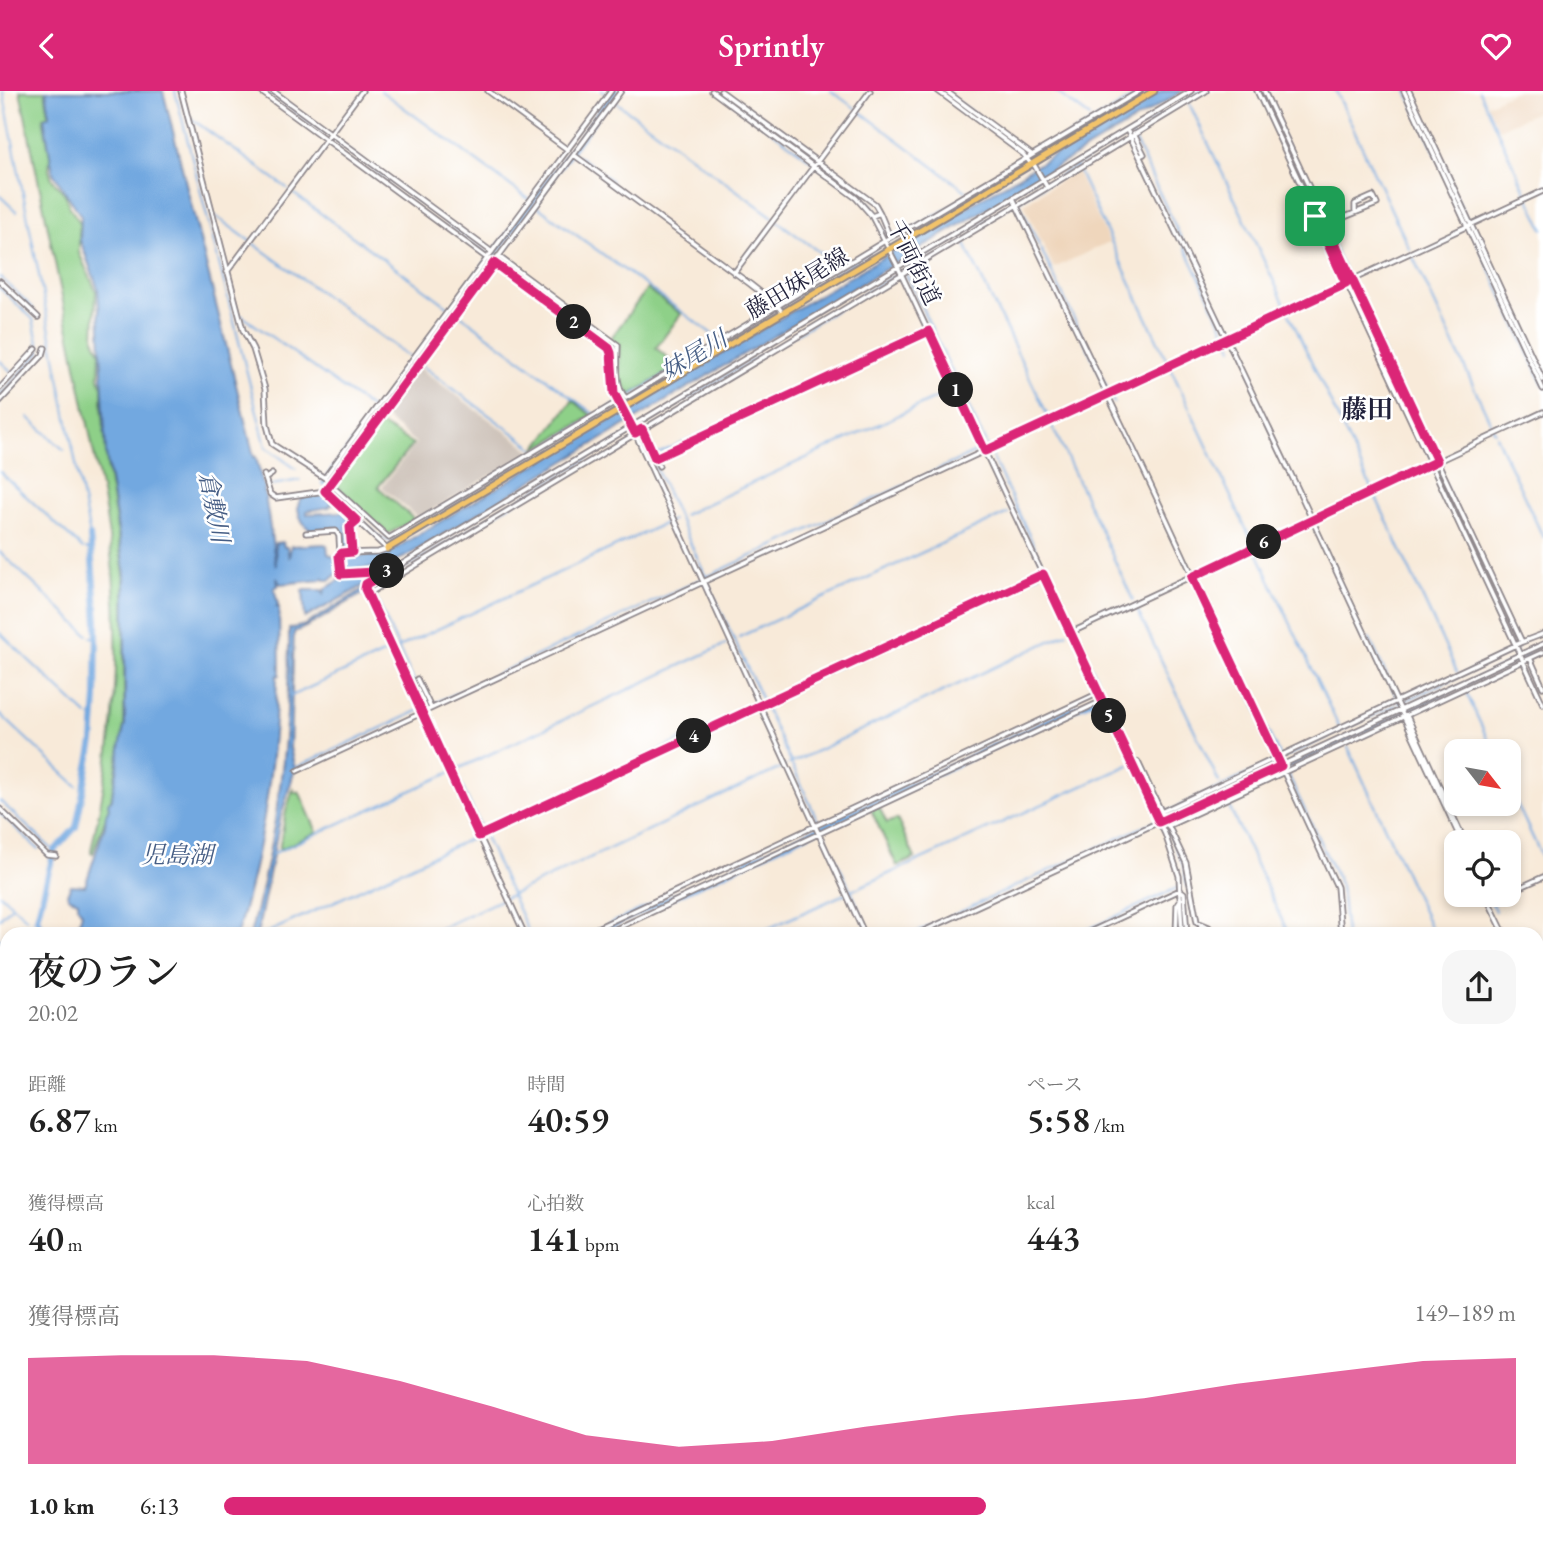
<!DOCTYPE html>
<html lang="ja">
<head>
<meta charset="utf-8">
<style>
  :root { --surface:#fff; --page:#f6f6f6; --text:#222; --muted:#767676; --accent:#db2777 }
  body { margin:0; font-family:"EB Garamond","Noto Serif JP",serif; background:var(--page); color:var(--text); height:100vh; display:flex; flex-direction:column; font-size:26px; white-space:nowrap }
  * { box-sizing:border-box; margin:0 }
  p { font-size:23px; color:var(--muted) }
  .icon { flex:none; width:38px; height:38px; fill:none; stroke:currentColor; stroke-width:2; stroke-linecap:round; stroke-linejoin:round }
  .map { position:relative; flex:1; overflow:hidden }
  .details { position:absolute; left:0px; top:836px; width:1544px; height:620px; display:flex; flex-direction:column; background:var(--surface); border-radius:21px 21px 0 0; box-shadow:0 4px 10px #0003 }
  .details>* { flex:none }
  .needle { width:46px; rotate:121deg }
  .buttons { position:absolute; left:1444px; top:648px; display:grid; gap:14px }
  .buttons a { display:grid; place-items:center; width:77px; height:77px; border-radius:14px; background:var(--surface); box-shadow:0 4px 10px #0003; font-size:35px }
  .pin { position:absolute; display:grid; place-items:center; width:60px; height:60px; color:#fff; margin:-30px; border-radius:14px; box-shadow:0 4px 10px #0006 }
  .km { position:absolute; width:35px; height:35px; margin:-18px; border-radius:50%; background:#222; color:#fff; font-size:19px; line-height:35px; text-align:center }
  .round { display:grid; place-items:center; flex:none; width:74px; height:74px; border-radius:21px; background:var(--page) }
  .head { display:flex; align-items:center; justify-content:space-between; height:119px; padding:0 28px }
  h1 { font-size:38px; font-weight:600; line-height:52px }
  .metrics { display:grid; grid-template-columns:repeat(3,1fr); gap:10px; height:119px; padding:7px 28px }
  .metrics div { display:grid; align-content:center }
  .metrics b { font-size:35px; font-weight:600 }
  .metrics small { font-size:19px; font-weight:400 }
  .metrics p { font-size:19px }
  .chart { height:196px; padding:14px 28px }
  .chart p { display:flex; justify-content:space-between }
  .chart svg { width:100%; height:126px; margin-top:7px; fill:var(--accent); opacity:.7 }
  ul { padding:0 28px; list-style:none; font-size:23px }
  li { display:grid; grid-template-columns:112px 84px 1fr; align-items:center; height:52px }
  li i { height:18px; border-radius:9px; background:var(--accent) }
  header { display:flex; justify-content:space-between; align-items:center; height:91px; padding:0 28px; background:var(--accent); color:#fff; font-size:32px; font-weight:600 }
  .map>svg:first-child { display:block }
</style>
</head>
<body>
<header><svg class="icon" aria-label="back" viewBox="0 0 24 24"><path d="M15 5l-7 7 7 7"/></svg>Sprintly<svg class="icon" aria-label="heart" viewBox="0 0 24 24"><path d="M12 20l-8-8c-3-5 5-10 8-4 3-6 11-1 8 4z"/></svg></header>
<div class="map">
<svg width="1543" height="1456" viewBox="0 0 1543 1456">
  <rect width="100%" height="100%" fill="#fff"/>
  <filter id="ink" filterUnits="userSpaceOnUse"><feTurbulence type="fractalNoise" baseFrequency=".0143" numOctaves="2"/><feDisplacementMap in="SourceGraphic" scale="14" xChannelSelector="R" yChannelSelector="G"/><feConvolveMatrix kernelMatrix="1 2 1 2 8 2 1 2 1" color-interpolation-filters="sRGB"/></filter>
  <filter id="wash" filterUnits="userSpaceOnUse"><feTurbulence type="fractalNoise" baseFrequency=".00686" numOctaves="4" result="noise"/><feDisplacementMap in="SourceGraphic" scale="28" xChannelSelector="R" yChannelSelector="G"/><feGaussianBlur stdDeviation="1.57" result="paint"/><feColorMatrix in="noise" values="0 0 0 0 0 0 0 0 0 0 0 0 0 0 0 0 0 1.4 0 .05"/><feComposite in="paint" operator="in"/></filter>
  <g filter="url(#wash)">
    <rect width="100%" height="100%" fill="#f8ead9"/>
    <path fill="#efd6bc" d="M 1515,0 L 1543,0 L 1543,18 L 1499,38 L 1487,13 Z
      M 1076,80 L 1109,151 L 1054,177 L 1024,113 Z"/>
    <path fill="#cdc2b9" d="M 419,277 L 532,360 L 418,427 L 382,396 L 416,352 L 382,324 Z"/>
    <path fill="#8ed088" stroke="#587962" stroke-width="2" d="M 20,0 L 45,0 L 49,24 L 43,26 L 50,66 L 49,78 L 52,88 L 65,103 L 70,117 L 79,130 L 79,162 L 96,200 L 94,248 L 100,261 L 99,286 L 102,296 L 102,313 L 107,374 L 124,484 L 124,634 L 111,708 L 108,712 L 109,717 L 93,762 L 91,762 L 91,759 C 119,636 125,531 103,407 Z
      M 647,198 L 681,223 L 656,257 L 678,275 L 630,304 L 623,292 L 620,293 L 619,254 L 611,247 Z
      M 573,309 L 592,325 L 536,358 L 537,356 Z
      M 380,333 L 413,353 L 378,396 L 414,428 L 388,443 L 335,393 Z
      M 293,698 L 295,702 L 299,700 L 317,741 L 279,759 L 286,720 Z
      M 879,716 L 887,732 L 897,728 L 915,767 L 897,775 L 871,719 Z
      M 1299,1449 L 1482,1449 L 1474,1456 L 1305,1456 Z"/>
    <path fill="#72a8e0" stroke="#4a658e" stroke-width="2" d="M 46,0 L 163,0 L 254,366 L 256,366 L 264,398 L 276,475 L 275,452 L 283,451 L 284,456 L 287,456 L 289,467 L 291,455 L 324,453 L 327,454 L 328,463 L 337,468 L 339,481 L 330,489 L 324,489 L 323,487 L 321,489 L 280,493 L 277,487 L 278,495 L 274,497 L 278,513 L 276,516 L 279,516 L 280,584 L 277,585 C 275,673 262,759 237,843 L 76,843 L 82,822 L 78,816 L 78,810 L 70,807 L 67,803 L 71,794 L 85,795 L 105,734 L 106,723 L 109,717 L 108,712 L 112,708 C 112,699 114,694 116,686 C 120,670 119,650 125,634 L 125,483 L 106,363 L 98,198 L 80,149 L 81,125 L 53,82 L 44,27 L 50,24 Z
      M 1161,0 L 1183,0 L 405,466 L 381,476 L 342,479 L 341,469 L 344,466 L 379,464 L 396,457 Z
      M 310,404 L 323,404 L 334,413 L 330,414 L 330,416 L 307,420 L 307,423 L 343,421 L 352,430 L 346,435 L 350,456 L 347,459 L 344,458 L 342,442 L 336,436 L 310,439 C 299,430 290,408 310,404 Z
      M 369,484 L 371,489 L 363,495 L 305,527 L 303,499 L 322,499 L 324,503 L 325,498 L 346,485 Z
      M 370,494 L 372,494 L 374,498 C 345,509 322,531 294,541 L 290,657 L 295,678 L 281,724 L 257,843 L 250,844 C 278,741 290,644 289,538 L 305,534 Z
      M 1536,899 L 1543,902 L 1543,1040 L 1536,1034 Z
      M 7,987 L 7,1449 L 667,1449 L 662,1456 L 0,1456 L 0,997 Z"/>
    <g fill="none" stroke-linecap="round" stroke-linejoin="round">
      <path stroke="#72a8e0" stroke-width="2" d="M 3,0 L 90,445
        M 175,0 L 266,356 L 296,378
        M 267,0 L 494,167
        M 381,0 L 534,112
        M 602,0 L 606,3
        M 717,0 L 872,114 L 887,146
        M 831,0 L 855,17
        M 943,0 L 1007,47
        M 1055,0 L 1090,26
        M 1261,0 L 1465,438
        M 1336,0 L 1410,159
        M 1407,0 L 1543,293
        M 1479,0 L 1543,138
        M 616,11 L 773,126
        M 1189,12 L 1286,216
        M 858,19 L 966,100
        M 189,26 L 287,97
        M 1133,41 L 1201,0
        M 1131,42 L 1233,257
        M 577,64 L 612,90
        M 1076,75 L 1168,272
        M 290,100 L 449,216
        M 0,105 L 17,121
        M 1019,109 L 1128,44
        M 1018,110 L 1114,312
        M 538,116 L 719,248
        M 214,124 L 411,267
        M 776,129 L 838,175
        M 963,149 L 1049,327
        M 1412,164 L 1495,341
        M 499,170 L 615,256 L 616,284
        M 902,180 L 1014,112
        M 906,183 L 1162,726
        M 0,186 L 33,217
        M 0,197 L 33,228 L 40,261 L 0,304
        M 767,204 L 778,212
        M 459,223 L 594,323
        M 1289,223 L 1372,399
        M 241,224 L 372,318
        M 0,270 L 12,281
        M 421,274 L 535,358
        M 1171,278 L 1339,636
        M 617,290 L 618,301 L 624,310
        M 28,326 L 64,359
        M 1051,332 L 1133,509
        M 641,342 L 651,365
        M 1496,345 L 1543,446
        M 651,366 L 924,240
        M 653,371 L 706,486
        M 0,381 L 83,458
        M 261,396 L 300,389
        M 329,397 L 381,447 L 390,450 L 883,153 L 921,133 L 1144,0
        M 1374,402 L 1457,581
        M 683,424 L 951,300
        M 86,458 L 91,458
        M 0,461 L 88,544
        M 708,492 L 822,739
        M 1198,492 L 1281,668
        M 373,496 L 898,182
        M 373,501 L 530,844
        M 1135,514 L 1219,691
        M 0,542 L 87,624
        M 91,546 L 97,546
        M 739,546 L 1008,422
        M 1369,547 L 1400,613
        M 397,557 L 672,429
        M 1465,599 L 1493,660
        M 291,605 L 392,559
        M 768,608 L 1039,483
        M 1401,612 L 1517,558
        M 0,623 L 77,695
        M 91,625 L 95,626
        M 1348,656 L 1434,844
        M 789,673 L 1067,542
        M 295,677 L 980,359
        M 460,677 L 726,553
        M 1287,682 L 1341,795 L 1346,844
        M 1508,694 L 1543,768
        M 81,696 L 85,697
        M 0,710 L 54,760
        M 1227,711 L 1289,844
        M 1165,722 L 1396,614
        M 1,723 L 38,758
        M 1165,733 L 1183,773 L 1187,795
        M 481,742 L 765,610
        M 825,744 L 871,844
        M 272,763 L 456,679
        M 0,803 L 27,828
        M 1488,803 L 1495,820
        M 0,827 L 12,815
        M 33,829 L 38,830
        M 262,844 L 476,745
        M 426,844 L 785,675
        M 754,844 L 1129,674
        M 911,844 L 1153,731
        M 1076,844 L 1177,797
        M 0,848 L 7,854
        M 0,883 L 7,890
        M 1536,886 L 1543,889
        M 1536,1164 L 1543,1171
        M 1536,1265 L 1542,1272
        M 1536,1365 L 1543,1373
        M 748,1449 L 754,1456
        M 738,1456 L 747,1449
        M 995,1456 L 1004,1449
        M 1054,1456 L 1063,1449"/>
      <path stroke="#72a8e0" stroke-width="3.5" d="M 638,337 L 639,337
        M 1165,733 L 1528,564
        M 1536,1049 L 1543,1055"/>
      <path stroke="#72a8e0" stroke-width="6" d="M 324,392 L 615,0
        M 43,844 L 37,827 L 54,760 L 76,736 L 93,651 L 96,606 L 97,530 L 90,445
        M 591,844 L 1097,607
        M 0,949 L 7,938
        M 1523,1449 L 1529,1456"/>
    </g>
  </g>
  <g filter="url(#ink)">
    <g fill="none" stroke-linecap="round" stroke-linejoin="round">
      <defs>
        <path id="minor" d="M 181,0 L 243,239 L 253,258 L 265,298 L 267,334 L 272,353 L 331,391
          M 260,0 L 609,257 C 614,269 611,283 612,296 C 615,312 627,328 635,342 L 865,844
          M 273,0 L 492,161
          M 488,0 L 568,59
          M 712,0 L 856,107 L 871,124 L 897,174 L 1165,743 L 1179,785 L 1182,844
          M 721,0 L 875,113 L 880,122 L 872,125
          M 938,0 L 1023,63 L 1031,73
          M 946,0 L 1031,63
          M 1191,0 L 1013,107 L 1146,384 L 1337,796 L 1341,844
          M 1257,0 L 1543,613
          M 1264,0 L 1522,551 L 1543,543
          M 1404,0 L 1543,298
          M 1409,0 L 1543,289
          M 1127,39 L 1297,396 L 1462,751
          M 1134,43 L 1144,63 L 1140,65
          M 574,64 L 750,193 L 777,214 L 782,221
          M 1033,72 L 1047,96
          M 1017,115 L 1206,0
          M 880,122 L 890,146
          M 1320,136 L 1377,113 L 1373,105 L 1355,113 L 1355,120
          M 887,148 L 916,133 L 1140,0
          M 498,165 L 618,254 C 618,269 614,296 626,307 L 883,151
          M 227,181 L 362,0
          M 734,182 L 870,0
          M 903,182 L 1017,114
          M 0,190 L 38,226
          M 0,297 L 36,258
          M 0,310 L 43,264 L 45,257
          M 642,338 L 659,375
          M 648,371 L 929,240
          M 264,384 L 270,403 L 276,407 L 325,400
          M 325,386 L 611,0
          M 266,387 L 272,383
          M 330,393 L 389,447 L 617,311
          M 306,442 L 336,440 L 339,445 L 340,464
          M 352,462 L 350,436 L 357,430
          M 386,480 L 341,483 L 339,465 L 342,462 L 378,461 L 387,458 L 325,400 L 621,0
          M 368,503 L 899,185
          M 1070,542 L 1543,321
          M 1530,567 L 1543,596
          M 417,588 L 431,617
          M 1407,625 L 1465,751
          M 1132,674 L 1138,671 L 1168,735 L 1543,561
          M 297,680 L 1543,100
          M 0,718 L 47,764 L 56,765
          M 1161,721 L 1522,551
          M 1169,736 L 1186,772 L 1197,831 L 1209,836 L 1214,844
          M 480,745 L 1043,483
          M 1508,802 L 1543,786
          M 1485,803 L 1505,844
          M 1489,811 L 1506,803
          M 525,844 L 365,495 L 1013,107
          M 582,844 L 1099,602
          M 603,844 L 1102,610
          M 915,844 L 1543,553
          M 1083,844 L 1180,799 L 1184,802 L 1187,844
          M 1176,844 L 1177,814 L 1181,808
          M 1199,844 L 1201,834
          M 1536,1055 L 1543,1060
          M 1536,1267 L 1543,1275
          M 1536,1319 L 1543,1314
          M 1536,1339 L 1543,1334
          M 1536,1368 L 1543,1376
          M 1536,1411 L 1543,1406
          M 1536,1417 L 1543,1412
          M 1536,1426 L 1543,1421
          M 732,1449 L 735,1455
          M 759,1449 L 759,1456
          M 948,1449 L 954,1456
          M 1123,1449 L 1128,1456
          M 1236,1449 L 1241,1455
          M 1262,1449 L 1268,1456
          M 1516,1449 L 1521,1456
          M 766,1456 L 768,1449
          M 808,1456 L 816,1449
          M 869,1456 L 877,1449
          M 930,1456 L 939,1449
          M 992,1456 L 1000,1449
          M 1111,1456 L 1120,1449
          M 1178,1456 L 1186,1449
          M 1240,1456 L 1248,1449
          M 1490,1456 L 1499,1449
          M 1501,1456 L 1509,1449"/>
        <path id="major" d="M 387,458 L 1154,0
          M 1292,1449 L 1298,1456
          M 1046,1456 L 1055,1449"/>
      </defs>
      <use href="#minor" stroke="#8d868a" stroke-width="7"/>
      <use href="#major" stroke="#8d868a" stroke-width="9"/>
      <use href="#minor" stroke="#fff" stroke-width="3.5"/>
      <use href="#major" stroke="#f2c36a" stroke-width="5"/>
    </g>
  </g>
  <g fill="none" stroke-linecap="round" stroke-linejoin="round" filter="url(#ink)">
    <defs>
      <path id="route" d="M 1321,122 L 1437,370 L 1192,486 L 1281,675 L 1159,731 L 1043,483 L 479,745 L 365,498 L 366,493 L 389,480 L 341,483 L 339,465 L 342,462 L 352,461 L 350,436 L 357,430 L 325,400 L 494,172 L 609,257 L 611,262 L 614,302 L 635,342 L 642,338 L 655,367 L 929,240 L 985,360 L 1346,193 L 1315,125 Z"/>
    </defs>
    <use href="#route" stroke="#fff" stroke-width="14"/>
    <use href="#route" stroke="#db2777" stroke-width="9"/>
  </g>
  <g text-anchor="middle" stroke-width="5" stroke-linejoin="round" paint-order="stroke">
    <g font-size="23" fill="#22223b" stroke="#fff">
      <text transform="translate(914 171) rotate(64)" y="8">千両街道</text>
      <text transform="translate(797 192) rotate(-31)" y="8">藤田妹尾線</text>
    </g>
    <g font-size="24" font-style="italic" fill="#465e85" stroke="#fff">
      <text transform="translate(694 264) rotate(-31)" y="8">妹尾川</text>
      <text transform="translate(214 416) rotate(79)" y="8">倉敷川</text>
      <text x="177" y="772">児島湖</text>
    </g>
    <g font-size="26" font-weight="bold" fill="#22223b" stroke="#fff">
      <text x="1367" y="327">藤田</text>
    </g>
  </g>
</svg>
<div class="buttons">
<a><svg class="needle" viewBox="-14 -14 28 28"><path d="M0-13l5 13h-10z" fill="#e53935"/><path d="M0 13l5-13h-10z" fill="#767676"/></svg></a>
<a><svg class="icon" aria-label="locate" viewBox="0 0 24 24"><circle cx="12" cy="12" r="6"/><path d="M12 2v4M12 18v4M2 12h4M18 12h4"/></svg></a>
</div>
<div class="pin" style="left:1315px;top:125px;background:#1e9e55"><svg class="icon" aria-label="arrive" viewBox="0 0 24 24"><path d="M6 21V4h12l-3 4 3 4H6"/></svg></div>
<b class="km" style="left:956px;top:299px">1</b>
<b class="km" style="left:574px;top:231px">2</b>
<b class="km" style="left:387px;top:480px">3</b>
<b class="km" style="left:694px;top:645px">4</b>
<b class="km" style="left:1109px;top:625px">5</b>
<b class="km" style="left:1264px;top:451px">6</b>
<section class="details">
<div class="head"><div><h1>夜のラン</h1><p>20:02</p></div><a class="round"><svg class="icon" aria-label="share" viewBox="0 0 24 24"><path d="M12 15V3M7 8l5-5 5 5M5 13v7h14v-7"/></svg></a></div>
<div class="metrics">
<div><p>距離</p><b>6.87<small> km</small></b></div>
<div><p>時間</p><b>40:59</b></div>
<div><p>ペース</p><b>5:58<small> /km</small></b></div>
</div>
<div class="metrics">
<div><p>獲得標高</p><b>40<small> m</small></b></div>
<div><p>心拍数</p><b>141<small> bpm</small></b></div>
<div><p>kcal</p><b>443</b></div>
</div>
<div class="chart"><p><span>獲得標高</span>149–189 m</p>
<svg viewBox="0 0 160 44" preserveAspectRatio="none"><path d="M0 44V7L10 6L20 6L30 8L40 15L50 24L60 34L70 38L80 36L90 31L100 27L110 24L120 21L130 16L140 12L150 8L160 7V44z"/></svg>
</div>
<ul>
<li><b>1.0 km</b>6:13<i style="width:59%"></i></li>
</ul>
</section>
</div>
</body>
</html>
